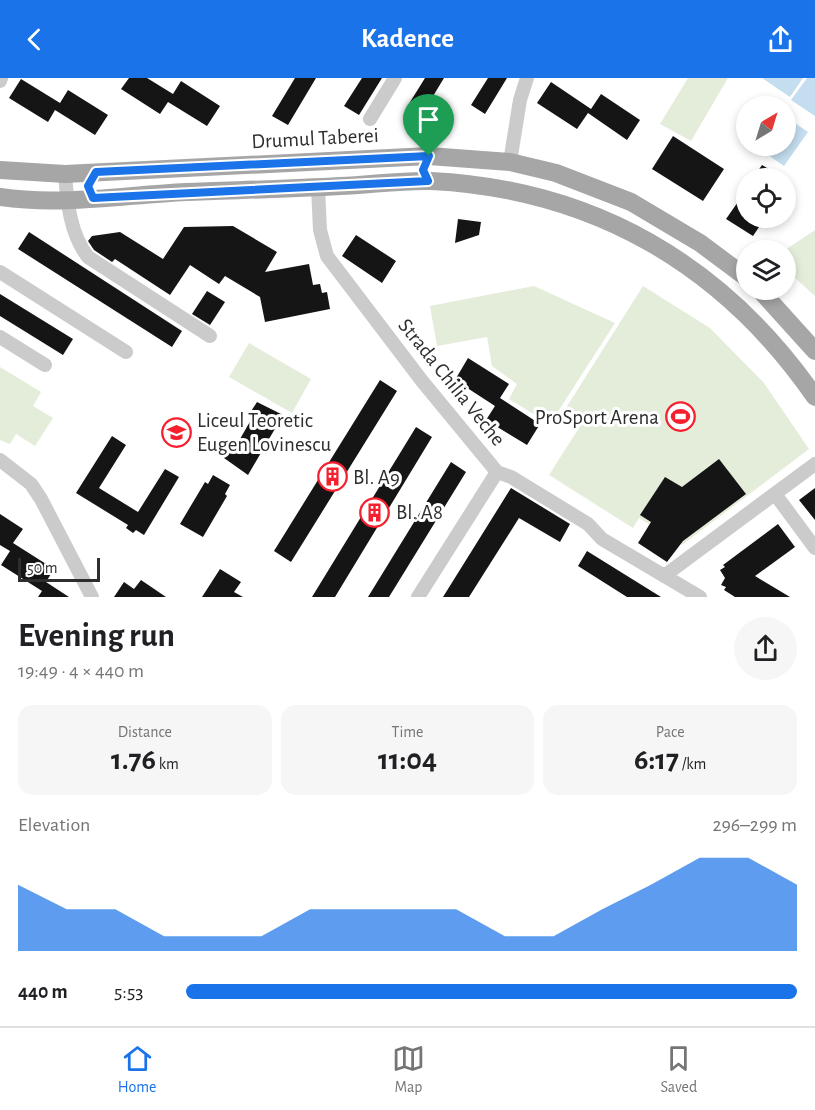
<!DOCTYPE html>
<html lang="en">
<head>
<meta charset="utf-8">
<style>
  :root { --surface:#fff; --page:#f6f6f6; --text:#202124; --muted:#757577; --line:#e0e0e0; --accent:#1a73e8 }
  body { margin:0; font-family:"Alegreya Sans",sans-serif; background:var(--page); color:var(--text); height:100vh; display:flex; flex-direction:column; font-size:22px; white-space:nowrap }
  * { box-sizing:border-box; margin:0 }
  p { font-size:20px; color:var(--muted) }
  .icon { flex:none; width:33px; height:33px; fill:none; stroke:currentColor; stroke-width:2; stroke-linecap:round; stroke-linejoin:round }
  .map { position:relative; height:519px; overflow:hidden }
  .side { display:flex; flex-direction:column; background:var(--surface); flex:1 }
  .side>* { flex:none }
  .needle { width:39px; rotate:38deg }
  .controls { position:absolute; left:736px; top:18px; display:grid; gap:12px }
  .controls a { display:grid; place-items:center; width:60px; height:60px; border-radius:50%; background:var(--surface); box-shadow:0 3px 9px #0003; font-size:30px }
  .scale { position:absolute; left:18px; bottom:15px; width:82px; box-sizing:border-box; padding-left:6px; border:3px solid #2e2e2e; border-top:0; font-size:16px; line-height:21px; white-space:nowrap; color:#2e2e2e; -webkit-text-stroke:4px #fff; paint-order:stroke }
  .pin { position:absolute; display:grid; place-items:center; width:51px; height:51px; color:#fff; margin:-62px -26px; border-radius:50% 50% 50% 0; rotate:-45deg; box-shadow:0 0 6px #0007 }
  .pin .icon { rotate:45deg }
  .round { display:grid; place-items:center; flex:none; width:63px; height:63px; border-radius:32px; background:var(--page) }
  .head { display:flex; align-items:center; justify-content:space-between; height:102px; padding:0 18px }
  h1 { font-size:33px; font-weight:700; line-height:45px }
  .stats { display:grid; grid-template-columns:repeat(3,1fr); gap:9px; height:102px; padding:6px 18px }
  .stats div { display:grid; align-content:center; border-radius:15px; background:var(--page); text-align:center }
  .stats b { font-size:30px; font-weight:700 }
  .stats small { font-size:16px; font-weight:400 }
  .stats p { font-size:16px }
  .chart { height:168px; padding:12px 18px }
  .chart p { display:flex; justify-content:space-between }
  .chart svg { width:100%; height:108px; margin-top:6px; fill:var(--accent); opacity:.7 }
  ul { padding:0 18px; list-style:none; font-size:20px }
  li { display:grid; grid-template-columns:96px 72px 1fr; align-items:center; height:45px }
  li i { height:15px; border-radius:8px; background:var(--accent) }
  header { display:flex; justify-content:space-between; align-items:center; height:78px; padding:0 18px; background:var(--accent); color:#fff; font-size:27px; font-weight:700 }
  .tab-bar { display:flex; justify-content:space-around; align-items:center; height:84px; border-top:2px solid var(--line); background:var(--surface); font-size:16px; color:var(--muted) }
  .tab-bar a { display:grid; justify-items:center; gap:3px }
  .tab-bar .on { color:var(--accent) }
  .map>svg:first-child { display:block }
</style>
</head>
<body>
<header><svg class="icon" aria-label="back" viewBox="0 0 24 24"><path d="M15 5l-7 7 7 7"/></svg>Kadence<svg class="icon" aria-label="share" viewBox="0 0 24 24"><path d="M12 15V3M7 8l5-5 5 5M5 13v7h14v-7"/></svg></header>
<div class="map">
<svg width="815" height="519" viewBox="0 0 815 519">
  <rect width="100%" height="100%" fill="#fff"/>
  <path fill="#e4edda" d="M 688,0 L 728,0 L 691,63 L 660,46 Z
    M 815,152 L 815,218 L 786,192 L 785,172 Z
    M 534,208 L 615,245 L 550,346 L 509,321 L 517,306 L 492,288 L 487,259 L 437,268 L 430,228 Z
    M 643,208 L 710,250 L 764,305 L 809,371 L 682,467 L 639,440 L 633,450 L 549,397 L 582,345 L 564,333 Z
    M 249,265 L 311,301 L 292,335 L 229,299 Z
    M 0,289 L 41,314 L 33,328 L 53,340 L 35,368 L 16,356 L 10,366 L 0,362 Z"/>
  <path fill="#c4deef" d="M 762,0 L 803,0 L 790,19 Z
    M 807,0 L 815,0 L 815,38 L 791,22 Z
    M 789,41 L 808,54 L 784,88 L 765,75 L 771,68 L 786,68 L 786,45 Z"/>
  <path fill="#151515" d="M 129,0 L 147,0 L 173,16 L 181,3 L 220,28 L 207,48 L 168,24 L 160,36 L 121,11 Z
    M 295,0 L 316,0 L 288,47 L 272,38 Z
    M 362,0 L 382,0 L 359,37 L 344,28 Z
    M 425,0 L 444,0 L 421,38 L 407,29 Z
    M 488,0 L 507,0 L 485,36 L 471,27 Z
    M 21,1 L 60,25 L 68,12 L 108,37 L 95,57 L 55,32 L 48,44 L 9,20 Z
    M 551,4 L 591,31 L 601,16 L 640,42 L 627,62 L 588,35 L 577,51 L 537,25 Z
    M 673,58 L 724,91 L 703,123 L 652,91 Z
    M 762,87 L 784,100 L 753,100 Z
    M 747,111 L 747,140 L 765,140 L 753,158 L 726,141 Z
    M 458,141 L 481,144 L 479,157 L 455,165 Z
    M 233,148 L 277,174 L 265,194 L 309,186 L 313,207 L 320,206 L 322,215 L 327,214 L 330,231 L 265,244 L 260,219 L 225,198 L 219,206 L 190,187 L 170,217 L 115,181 L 112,184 L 94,172 L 88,163 L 92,158 L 120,154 L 163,181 L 184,149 Z
    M 29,154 L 182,253 L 172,269 L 18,171 Z
    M 356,157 L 396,183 L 382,205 L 342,178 Z
    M 207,213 L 225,224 L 210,247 L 192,236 Z
    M 0,216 L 73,261 L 63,277 L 0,238 Z
    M 468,280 L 509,306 L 500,320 L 540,346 L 527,367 L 486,342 L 495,328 L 455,302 Z
    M 380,302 L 397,313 L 291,484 L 274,473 Z
    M 257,324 L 283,337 L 248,397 L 224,380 L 233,365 L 236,368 L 252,340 L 248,338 Z
    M 416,349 L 432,359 L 335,519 L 312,519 Z
    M 112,358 L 126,367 L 99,410 L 138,434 L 165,391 L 179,399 L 144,457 L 136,452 L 133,455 L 126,450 L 128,447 L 76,415 Z
    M 719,381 L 746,416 L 683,463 L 667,484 L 638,465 L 651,444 L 640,437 L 665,399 L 682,409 Z
    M 451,384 L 466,394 L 389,519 L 368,519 Z
    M 213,397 L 230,407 L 225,416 L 227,418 L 203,459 L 180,446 L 205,404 L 208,406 Z
    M 511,410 L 570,446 L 560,464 L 519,440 L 469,519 L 443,519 Z
    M 815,410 L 815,442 L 799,422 Z
    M 0,436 L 23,451 L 13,465 L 54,491 L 46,504 L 69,519 L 38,519 L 42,513 L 1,487 L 10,473 L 0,467 Z
    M 778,446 L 795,469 L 755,498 L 790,519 L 735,519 L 724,512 L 726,509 L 721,507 L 725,500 L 720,492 L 725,489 L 723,487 Z
    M 587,473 L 661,519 L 627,519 L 578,488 Z
    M 220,491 L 241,504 L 234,514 L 243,519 L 202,519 Z
    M 141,502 L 166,519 L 114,519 L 124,504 L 134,511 Z"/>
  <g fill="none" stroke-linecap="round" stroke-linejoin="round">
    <path stroke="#cbcbcb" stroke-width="14" d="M 0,3 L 1,0
      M 370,41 L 395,0
      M 510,84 L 520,22 L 527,0
      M 65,96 C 67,123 70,156 88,179 L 210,258
      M 318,110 L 320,152 L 327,178 L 422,303 L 497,394
      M 0,194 L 126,274
      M 0,259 L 45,287
      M 0,382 L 31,406 L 41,421 L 92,519
      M 497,394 L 511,399 L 588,446 L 602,461 L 700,519
      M 775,416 L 815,470
      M 664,498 L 815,386
      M 418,519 L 497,394"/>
    <path stroke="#a6a6a6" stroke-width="18" d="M 0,92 L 65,96 L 429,78 L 510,84 L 556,95 L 631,124 L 700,165 L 747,200
      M 0,119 C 61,128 124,117 186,114 C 237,112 289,111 340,108 C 370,107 401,102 431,103 C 593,111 723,186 815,319
      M 760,212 L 815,273"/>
  </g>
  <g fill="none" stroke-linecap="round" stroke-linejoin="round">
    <defs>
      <path id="route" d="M 429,78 L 423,92 L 428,103 L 93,120 L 88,108 L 96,94 Z"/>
    </defs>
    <use href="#route" stroke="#fff" stroke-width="12"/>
    <use href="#route" stroke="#1a73e8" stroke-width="8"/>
  </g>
  <defs>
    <symbol id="stadium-ring" viewBox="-11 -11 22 22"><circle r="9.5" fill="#fff" stroke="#f61f2d" stroke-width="1.5"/><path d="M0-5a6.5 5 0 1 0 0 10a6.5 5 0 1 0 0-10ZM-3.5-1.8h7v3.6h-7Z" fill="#f61f2d"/></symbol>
    <symbol id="school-ring" viewBox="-11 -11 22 22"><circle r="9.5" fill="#fff" stroke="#f61f2d" stroke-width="1.5"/><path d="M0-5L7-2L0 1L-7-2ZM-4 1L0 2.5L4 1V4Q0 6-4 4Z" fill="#f61f2d"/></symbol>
    <symbol id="building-ring" viewBox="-11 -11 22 22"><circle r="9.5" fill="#fff" stroke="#f61f2d" stroke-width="1.5"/><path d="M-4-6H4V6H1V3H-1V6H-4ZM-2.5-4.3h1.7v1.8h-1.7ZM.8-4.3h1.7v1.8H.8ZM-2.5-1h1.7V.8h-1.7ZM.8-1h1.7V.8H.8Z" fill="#f61f2d"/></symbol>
  </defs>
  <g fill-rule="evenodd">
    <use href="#stadium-ring" x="664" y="322" width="33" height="33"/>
    <use href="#school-ring" x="160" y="338" width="33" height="33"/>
    <use href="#building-ring" x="316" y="382" width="33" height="33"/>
    <use href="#building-ring" x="358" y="418" width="33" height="33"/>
  </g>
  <g text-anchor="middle" stroke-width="6" stroke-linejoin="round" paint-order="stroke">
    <g font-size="21" fill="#2e2e2e" stroke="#fff">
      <text transform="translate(315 60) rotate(-3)" y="7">Drumul Taberei</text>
      <text transform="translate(452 304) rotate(51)" y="7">Strada Chilia Veche</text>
    </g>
    <g font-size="21" fill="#2e2e2e" stroke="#fff" text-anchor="start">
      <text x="659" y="346" text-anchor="end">ProSport Arena</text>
      <text x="197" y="349">Liceul Teoretic<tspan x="197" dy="24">Eugen Lovinescu</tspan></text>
      <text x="353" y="406">Bl. A9</text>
      <text x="396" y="441">Bl. A8</text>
    </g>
  </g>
</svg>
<div class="controls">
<a><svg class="needle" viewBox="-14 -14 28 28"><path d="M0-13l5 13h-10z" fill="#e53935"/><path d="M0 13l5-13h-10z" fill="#757577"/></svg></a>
<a><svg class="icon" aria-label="locate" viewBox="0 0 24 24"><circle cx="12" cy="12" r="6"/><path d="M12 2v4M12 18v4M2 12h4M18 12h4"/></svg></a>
<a><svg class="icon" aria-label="layers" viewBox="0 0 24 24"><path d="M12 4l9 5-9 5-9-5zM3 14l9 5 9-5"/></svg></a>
</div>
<div class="scale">50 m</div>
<div class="pin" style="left:429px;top:78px;background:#1e9e55"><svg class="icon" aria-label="arrive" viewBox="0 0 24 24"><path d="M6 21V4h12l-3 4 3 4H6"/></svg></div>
</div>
<section class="side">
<div class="head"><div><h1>Evening run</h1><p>19:49 · 4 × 440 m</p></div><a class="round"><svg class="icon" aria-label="share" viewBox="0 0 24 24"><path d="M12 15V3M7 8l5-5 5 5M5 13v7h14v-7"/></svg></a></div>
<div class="stats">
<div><p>Distance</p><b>1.76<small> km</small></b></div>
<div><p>Time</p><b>11:04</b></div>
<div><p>Pace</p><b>6:17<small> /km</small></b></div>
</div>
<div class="chart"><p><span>Elevation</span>296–299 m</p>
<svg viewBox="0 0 160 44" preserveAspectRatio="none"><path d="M0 44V17L10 27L20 27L30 38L40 38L50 38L60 27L70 27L80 27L90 27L100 38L110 38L120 27L130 17L140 6L150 6L160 17V44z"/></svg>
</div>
<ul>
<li><b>440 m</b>5:53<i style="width:100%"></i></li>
</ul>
</section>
<nav class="tab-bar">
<a class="on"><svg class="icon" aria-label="home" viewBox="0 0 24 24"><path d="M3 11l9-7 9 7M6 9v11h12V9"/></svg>Home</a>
<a><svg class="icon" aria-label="map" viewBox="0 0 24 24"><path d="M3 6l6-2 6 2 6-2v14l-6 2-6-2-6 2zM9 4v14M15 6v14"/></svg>Map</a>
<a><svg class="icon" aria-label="saved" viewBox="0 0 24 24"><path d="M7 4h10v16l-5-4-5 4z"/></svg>Saved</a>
</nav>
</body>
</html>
